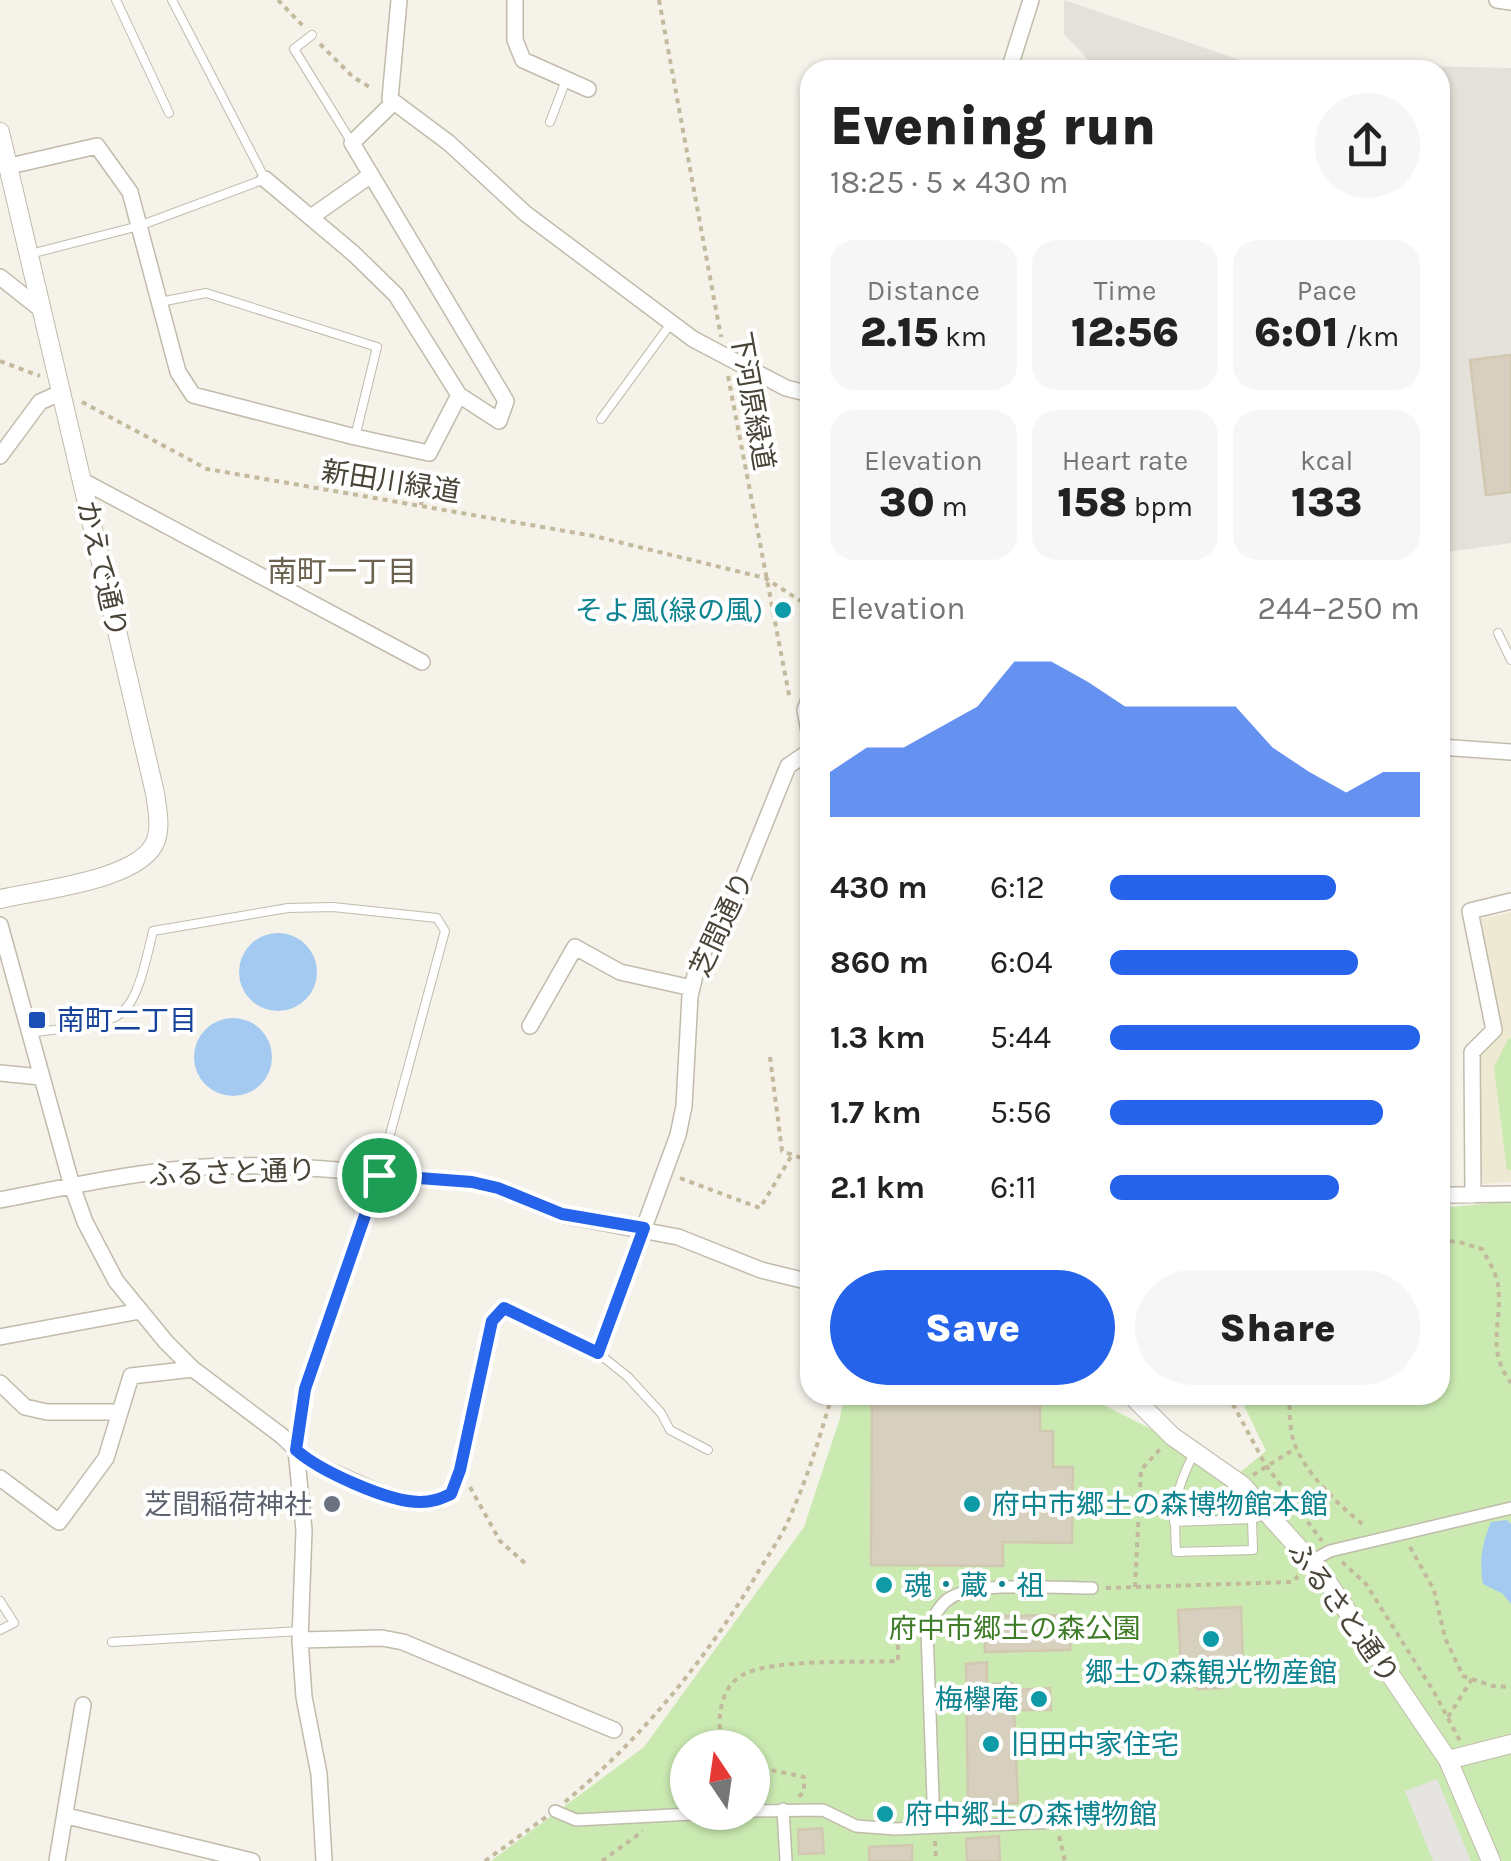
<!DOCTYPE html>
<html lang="en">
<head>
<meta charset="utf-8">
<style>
  :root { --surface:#fff; --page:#f6f6f6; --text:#222; --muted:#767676; --accent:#2563eb }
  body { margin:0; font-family:Karla,"Noto Sans JP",sans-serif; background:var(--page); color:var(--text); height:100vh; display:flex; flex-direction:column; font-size:38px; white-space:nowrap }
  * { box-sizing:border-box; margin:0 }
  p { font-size:32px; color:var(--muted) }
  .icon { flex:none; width:55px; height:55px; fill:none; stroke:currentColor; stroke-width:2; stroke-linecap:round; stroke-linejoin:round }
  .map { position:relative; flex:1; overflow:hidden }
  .panel { position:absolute; left:800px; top:60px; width:650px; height:1345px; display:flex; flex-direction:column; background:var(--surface); border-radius:30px; box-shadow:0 2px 8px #0004 }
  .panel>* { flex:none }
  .needle { width:65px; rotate:347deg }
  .buttons { position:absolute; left:670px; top:1730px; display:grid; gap:20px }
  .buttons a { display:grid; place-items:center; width:100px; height:100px; border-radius:50%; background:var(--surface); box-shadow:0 2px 8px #0004; font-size:50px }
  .pin { position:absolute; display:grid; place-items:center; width:85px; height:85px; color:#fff; margin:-42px; border:5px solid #fff; border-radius:50%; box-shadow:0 2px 10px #0007 }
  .round { display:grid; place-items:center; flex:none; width:105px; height:105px; border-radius:52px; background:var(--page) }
  .headline { display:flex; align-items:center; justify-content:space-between; height:170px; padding:0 30px }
  h1 { font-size:55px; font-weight:800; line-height:75px }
  .figures { display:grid; grid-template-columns:repeat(3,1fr); gap:15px; height:170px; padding:10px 30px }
  .figures div { display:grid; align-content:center; border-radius:25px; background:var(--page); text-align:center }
  .figures b { font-size:42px; font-weight:800 }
  .figures small { font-size:28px; font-weight:400 }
  .figures p { font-size:28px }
  .chart { height:280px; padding:20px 30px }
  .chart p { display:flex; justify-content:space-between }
  .chart svg { width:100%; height:180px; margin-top:10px; fill:var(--accent); opacity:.7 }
  .button { display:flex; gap:20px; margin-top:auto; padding:20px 30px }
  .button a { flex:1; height:115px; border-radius:60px; background:var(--accent); color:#fff; font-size:40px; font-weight:800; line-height:115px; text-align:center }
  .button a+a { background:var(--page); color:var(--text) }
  ul { padding:0 30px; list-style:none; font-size:32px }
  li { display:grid; grid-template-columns:160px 120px 1fr; align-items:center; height:75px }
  li i { height:25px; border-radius:12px; background:var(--accent) }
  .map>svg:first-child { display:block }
</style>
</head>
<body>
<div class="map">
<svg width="1511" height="1861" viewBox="0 0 1511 1861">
  <rect width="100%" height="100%" fill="#f5f2e9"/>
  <path fill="#e4e1da" d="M 1064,0 L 1246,62 L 1511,68 L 1511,543 L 1440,553 L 1440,70 L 1093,70 L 1093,65 L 1064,34 Z"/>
  <path fill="#eee9d2" d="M 1511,912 L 1511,1182 L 1480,1184 L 1479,1055 L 1501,1032 L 1481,919 Z"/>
  <path fill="#caeab1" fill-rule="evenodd" d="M 1511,1038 L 1511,1170 L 1507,1170 L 1494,1067 L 1508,1039 Z
    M 1511,1201 L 1511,1861 L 491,1861 L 644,1747 L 804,1527 L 840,1418 L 844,1395 L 1084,1395 L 1159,1433 L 1226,1484 L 1266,1451 L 1239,1395 L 1440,1395 L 1440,1204 L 1452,1207 ZM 688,1748 L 752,1748 L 752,1812 L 688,1812 Z"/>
  <path fill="#e6e4e0" d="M 1437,1779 L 1471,1861 L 1433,1861 L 1405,1791 Z"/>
  <path fill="#a4caf2" d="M239 972a39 39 0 1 1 78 0a39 39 0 1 1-78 0Z
    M194 1057a39 39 0 1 1 78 0a39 39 0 1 1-78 0Z
    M 1507,1520 L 1511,1524 L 1511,1604 L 1503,1594 L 1483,1584 C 1479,1560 1482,1544 1491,1522 Z"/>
  <path fill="#d7d0be" stroke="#d2c8b1" stroke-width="2.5" d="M 1511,355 L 1511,492 L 1486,495 L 1470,360 Z
    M 872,1395 L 1040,1398 L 1040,1431 L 1053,1431 L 1053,1467 L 1073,1467 L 1072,1543 L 1003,1542 L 1003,1566 L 871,1565 Z
    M 1241,1607 L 1243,1667 L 1221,1668 L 1222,1688 L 1197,1689 L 1197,1685 L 1182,1685 L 1178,1610 Z
    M 1070,1615 L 1070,1650 L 985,1652 L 984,1616 Z
    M 987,1662 L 987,1684 L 1012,1683 L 1013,1690 L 1050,1688 L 1051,1710 L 1014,1710 L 1018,1803 L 989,1804 L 990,1811 L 968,1811 L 966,1664 Z
    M 822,1828 L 824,1853 L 799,1854 L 798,1830 Z
    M 999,1836 L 1000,1861 L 967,1861 L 966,1839 Z
    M 912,1845 L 912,1861 L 869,1861 L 869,1847 Z"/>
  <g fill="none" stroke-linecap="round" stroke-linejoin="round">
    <defs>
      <path id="service" d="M 116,0 L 169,113
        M 312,35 L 294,49 L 352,143
        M 550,122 L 566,80
        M 30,254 L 139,226 L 265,179 L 172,0
        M 160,302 L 206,293 L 377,347 L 355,437
        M 601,419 L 672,322
        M 1498,633 L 1511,660
        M 30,1033 C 126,1019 130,1032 153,931 L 288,908 L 333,907 L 437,918 L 445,931 L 379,1175
        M 598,1353 L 628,1377 L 661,1413 L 670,1430 L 708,1450
        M 1193,1455 C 1173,1495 1174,1508 1176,1552 L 1253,1550 L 1252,1519
        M 1174,1522 L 1252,1519 L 1269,1514
        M 0,1601 L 14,1623 L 0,1630
        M 112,1642 L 300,1631"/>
      <path id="pedestrian" d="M 1319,1557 L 1330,1551 L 1511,1508
        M 783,1809 L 786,1861
        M 555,1811 L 576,1820 L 731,1812
        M 752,1811 L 823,1810 L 856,1826 L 895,1829 L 1056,1822
        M 934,1827 L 927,1630 C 933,1619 939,1605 950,1598 C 977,1581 1058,1588 1092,1588"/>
      <path id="minor" d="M 399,0 L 390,99 L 449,143 L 526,214 L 693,339 L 786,388 L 810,394
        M 515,0 L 515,40 L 523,60 L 588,89
        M 1497,0 L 1511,2
        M 1009,70 L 1031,0
        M 10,166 L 97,146 L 130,192 L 178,372 L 193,395 L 355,437 L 429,453 L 459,395
        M 265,179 L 354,254 L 396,295 L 459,395 L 499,421 L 506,401 L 352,143 L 394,102
        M 311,217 L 371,175
        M 0,277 L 43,311
        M 0,456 L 40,402 L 62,392
        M 83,481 L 422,662
        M 810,697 L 805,710 L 810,737
        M 1440,747 L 1511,752
        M 0,925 L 72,1186 L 85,1222 L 116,1281 L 166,1342 L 193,1369 L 282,1436 L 308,1461 L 382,1494 L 416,1503 L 437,1501 L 451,1494 L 460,1469 L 492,1321 L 503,1308 L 598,1353 L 678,1135 L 684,1106 L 690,996 L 697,967 L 709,939 L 734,900 L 788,766 L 810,751
        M 530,1026 L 575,947 L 620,972 L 692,988
        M 0,1073 L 40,1077
        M 1440,1195 L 1511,1194
        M 1473,1195 L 1472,1052 L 1494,1030 L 1470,911 L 1511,901
        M 0,1200 C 60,1188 120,1175 181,1169 C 278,1159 375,1175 472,1182 L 497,1188 L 562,1215 L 678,1237 L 761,1270 L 810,1282
        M 0,1337 L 140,1311
        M 0,1383 L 25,1407 L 47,1412 L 120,1412
        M 0,1478 L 59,1522 L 106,1458 L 131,1376 L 193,1369
        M 300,1640 L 382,1638 L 403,1642 L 614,1730
        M 67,1816 L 252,1861
        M 57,1861 L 83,1705
        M 324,1861 L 319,1774 L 304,1697 L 300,1640 L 304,1530 L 296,1450 L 305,1389 L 379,1175"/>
      <path id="tertiary" d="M 0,132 L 155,793 C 157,808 161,825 156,840 C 143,880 38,890 0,899
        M 1131,1395 L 1172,1436 L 1242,1485 L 1322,1574 L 1448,1760 L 1491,1861
        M 1448,1760 L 1511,1744"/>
    </defs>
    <use href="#service" stroke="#c1bbab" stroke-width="10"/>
    <use href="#pedestrian" stroke="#c1bbab" stroke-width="14"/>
    <use href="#minor" stroke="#c1bbab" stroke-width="18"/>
    <use href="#tertiary" stroke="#c1bbab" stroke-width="20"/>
    <path stroke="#c3b99c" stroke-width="4" stroke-dasharray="5 5" stroke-linecap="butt" d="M 278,0 L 303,26
      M 659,0 L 721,337
      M 320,44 L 353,77 L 373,89
      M 0,361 L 40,376
      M 728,376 L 790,700
      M 82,402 L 207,469 L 594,536 L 765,578 L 810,607
      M 421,505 L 427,467
      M 1440,697 L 1448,731
      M 804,773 L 810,808
      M 1440,795 L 1445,765
      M 770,1057 L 782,1151 L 810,1161
      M 680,1178 L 760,1208 L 792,1155
      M 1440,1243 L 1456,1241 L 1482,1249 C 1488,1260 1496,1272 1498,1285 C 1503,1324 1485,1348 1511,1383
      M 1228,1395 L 1265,1464 L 1322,1541
      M 1289,1395 C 1290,1411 1289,1427 1294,1442 C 1303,1471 1341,1508 1365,1526
      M 1253,1475 L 1296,1448
      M 470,1487 L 500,1541 L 526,1564
      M 1410,1547 L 1434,1590 L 1445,1638 L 1463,1676 L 1493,1686 L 1511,1687
      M 1342,1562 L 1366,1584 L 1434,1692 L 1460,1741
      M 1135,1587 L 1141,1470 L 1160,1449
      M 1106,1588 L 1292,1582 L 1298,1576
      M 1448,1717 L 1472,1679
      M 726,1748 C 720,1735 718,1722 721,1709 C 723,1696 729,1683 741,1676 C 768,1658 862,1663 898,1661 L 898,1629 L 912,1630
      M 752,1766 L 804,1777 L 804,1792 L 798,1797
      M 565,1802 C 641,1739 703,1663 754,1579 C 765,1559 780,1540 789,1519 C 807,1479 820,1437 832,1395
      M 1059,1836 L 1065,1861
      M 935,1841 L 936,1861
      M 485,1861 L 546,1817
      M 602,1861 L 643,1831"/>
    <use href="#service" stroke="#fff" stroke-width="8"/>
    <use href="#pedestrian" stroke="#fff" stroke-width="11"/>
    <use href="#minor" stroke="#fff" stroke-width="15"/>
    <use href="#tertiary" stroke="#fff" stroke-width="18"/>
  </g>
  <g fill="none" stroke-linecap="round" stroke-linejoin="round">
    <defs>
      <path id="route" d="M 379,1175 L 472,1182 L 498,1188 L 562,1214 L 644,1228 L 598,1353 L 504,1308 L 492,1321 L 460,1470 L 451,1494 C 440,1499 432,1502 420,1502 C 388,1502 320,1471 296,1450 L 305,1389 Z"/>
    </defs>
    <use href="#route" stroke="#fff" stroke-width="20"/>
    <use href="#route" stroke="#2563eb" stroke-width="12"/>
  </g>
  <g fill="#0f9aa8" stroke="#fff" stroke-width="4">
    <circle cx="783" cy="610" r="10"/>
    <circle cx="972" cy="1504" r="10"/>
    <circle cx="884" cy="1585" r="10"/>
    <circle cx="1211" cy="1639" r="10"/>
    <circle cx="1039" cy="1699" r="10"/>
    <circle cx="991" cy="1744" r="10"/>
    <circle cx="885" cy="1814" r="10"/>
  </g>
  <rect fill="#1a4fb4" stroke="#fff" stroke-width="4" x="27" y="1010" width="20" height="20" rx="5"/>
  <circle fill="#6b7280" stroke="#fff" stroke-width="4" cx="332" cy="1504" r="10"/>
  <g text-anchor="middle" stroke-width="8" stroke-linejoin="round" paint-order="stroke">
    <g font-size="28" fill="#494437" stroke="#fff">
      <text transform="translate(753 401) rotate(80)" y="10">下河原緑道</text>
      <text transform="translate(391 481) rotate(9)" y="10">新田川緑道</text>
      <text transform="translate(103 569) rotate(77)" y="10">かえで通り</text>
      <text transform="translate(721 924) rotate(-65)" y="10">芝間通り</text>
      <text transform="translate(232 1172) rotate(-2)" y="10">ふるさと通り</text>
      <text transform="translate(1344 1612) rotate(54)" y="10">ふるさと通り</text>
    </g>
    <g font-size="28" fill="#0d838f" stroke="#fff" text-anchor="start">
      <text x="763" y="620" text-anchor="end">そよ風(緑の風)</text>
      <text x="992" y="1514">府中市郷土の森博物館本館</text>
      <text x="904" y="1595">魂・蔵・祖</text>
      <text x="1211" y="1682" text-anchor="middle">郷土の森観光物産館</text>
      <text x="1019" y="1709" text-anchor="end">梅欅庵</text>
      <text x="1011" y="1754">旧田中家住宅</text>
      <text x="905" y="1824">府中郷土の森博物館</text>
    </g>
    <g font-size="28" fill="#164399" stroke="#fff" text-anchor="start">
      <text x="57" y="1030">南町二丁目</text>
    </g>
    <g font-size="28" fill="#5b616d" stroke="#fff" text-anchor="end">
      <text x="312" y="1514">芝間稲荷神社</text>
    </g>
    <g font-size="28" fill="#3f7c28" stroke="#fff">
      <text x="1015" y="1638">府中市郷土の森公園</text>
    </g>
    <g font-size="30" fill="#6c634e" stroke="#fff">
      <text x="342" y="582">南町一丁目</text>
    </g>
  </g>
</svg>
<div class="buttons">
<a><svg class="needle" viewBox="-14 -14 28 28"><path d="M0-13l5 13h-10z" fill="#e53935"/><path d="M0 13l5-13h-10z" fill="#767676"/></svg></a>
</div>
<div class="pin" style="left:379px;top:1175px;background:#1e9e55"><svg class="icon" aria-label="arrive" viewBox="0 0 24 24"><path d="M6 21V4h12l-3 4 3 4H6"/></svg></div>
<section class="panel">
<div class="headline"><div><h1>Evening run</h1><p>18:25 · 5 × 430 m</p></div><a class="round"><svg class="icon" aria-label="share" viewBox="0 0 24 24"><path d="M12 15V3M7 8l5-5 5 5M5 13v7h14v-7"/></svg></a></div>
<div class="figures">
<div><p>Distance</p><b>2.15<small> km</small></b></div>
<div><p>Time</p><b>12:56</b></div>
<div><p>Pace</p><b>6:01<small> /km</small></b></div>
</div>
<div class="figures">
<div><p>Elevation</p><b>30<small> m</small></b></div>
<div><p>Heart rate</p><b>158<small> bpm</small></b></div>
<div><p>kcal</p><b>133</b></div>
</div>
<div class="chart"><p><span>Elevation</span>244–250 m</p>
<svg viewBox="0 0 160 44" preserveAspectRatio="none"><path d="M0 44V33L10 27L20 27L30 22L40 17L50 6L60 6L70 11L80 17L90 17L100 17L110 17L120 27L130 33L140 38L150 33L160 33V44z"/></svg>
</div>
<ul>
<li><b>430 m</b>6:12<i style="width:73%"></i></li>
<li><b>860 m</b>6:04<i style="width:80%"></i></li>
<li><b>1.3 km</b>5:44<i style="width:100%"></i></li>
<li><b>1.7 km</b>5:56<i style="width:88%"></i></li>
<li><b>2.1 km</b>6:11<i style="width:74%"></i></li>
</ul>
<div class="button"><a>Save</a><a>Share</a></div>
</section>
</div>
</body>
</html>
